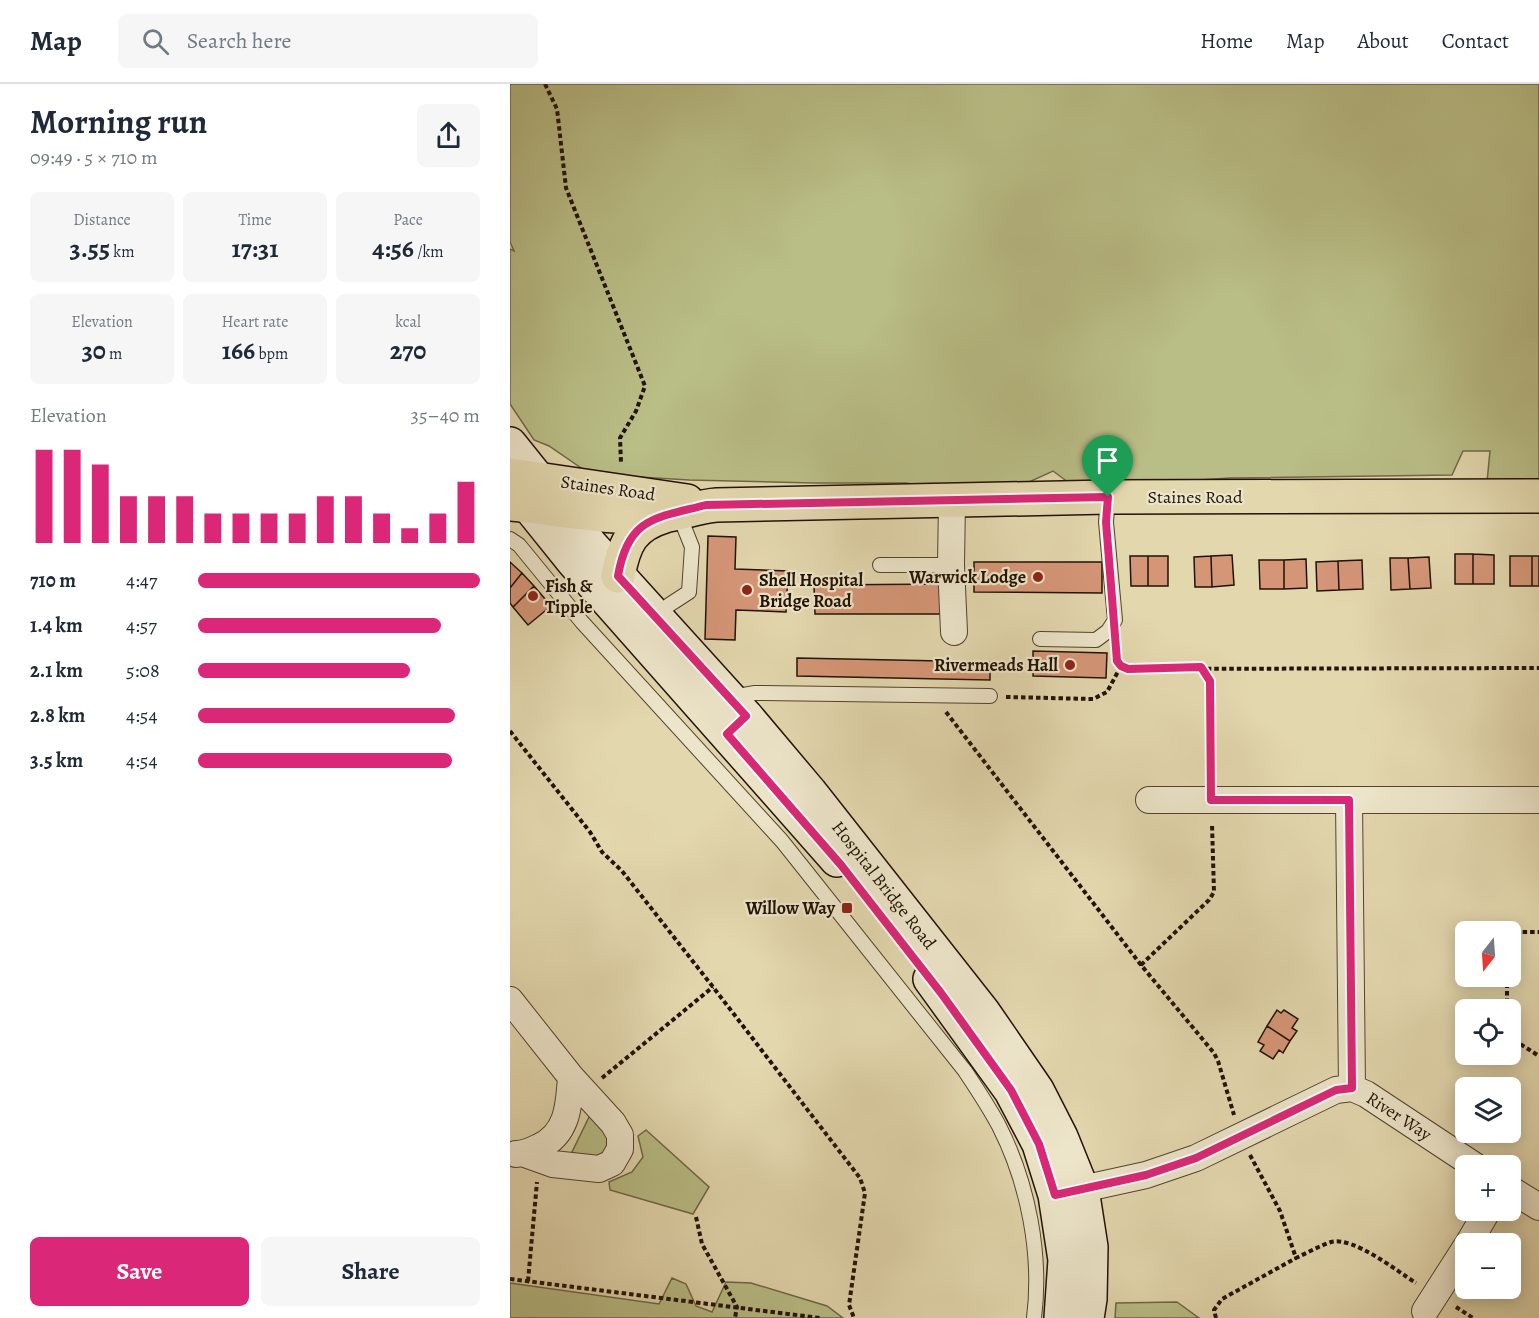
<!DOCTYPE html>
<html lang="en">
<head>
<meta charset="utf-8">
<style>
  :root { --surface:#fff; --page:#f6f6f7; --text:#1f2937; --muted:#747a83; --line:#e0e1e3; --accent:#db2777 }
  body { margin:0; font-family:Alegreya,serif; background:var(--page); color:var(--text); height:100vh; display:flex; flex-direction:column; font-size:22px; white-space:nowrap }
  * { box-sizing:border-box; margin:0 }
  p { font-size:20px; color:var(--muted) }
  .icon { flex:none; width:33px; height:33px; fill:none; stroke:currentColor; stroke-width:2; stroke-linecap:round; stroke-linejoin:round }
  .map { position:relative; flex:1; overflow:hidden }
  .panel { display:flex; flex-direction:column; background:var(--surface); width:510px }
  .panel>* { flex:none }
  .needle { width:39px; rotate:197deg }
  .buttons { position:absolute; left:945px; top:837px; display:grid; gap:12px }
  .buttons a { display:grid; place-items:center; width:66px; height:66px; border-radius:9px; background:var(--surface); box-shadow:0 3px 15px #0003; font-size:30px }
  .pin { position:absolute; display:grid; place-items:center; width:51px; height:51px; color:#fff; margin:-62px -26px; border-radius:50% 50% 50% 0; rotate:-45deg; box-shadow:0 0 6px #0007 }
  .pin .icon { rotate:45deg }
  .round { display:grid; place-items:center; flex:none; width:63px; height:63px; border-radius:9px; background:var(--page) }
  .head { display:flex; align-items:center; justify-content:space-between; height:102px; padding:0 30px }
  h1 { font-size:33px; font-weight:600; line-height:45px }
  .stats { display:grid; grid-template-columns:repeat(3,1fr); gap:9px; height:102px; padding:6px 30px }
  .stats div { display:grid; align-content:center; border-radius:9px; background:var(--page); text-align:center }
  .stats b { font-size:26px; font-weight:600 }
  .stats small { font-size:16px; font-weight:400 }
  .stats p { font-size:16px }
  .chart { height:168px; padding:12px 30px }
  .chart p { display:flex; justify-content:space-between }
  .chart svg { width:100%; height:108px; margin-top:6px; stroke:var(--accent); stroke-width:6 }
  .button { display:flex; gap:12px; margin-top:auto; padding:12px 30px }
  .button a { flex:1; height:69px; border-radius:9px; background:var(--accent); color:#fff; font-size:24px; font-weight:600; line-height:69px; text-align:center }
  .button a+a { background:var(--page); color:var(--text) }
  ul { padding:0 30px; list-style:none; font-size:20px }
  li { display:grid; grid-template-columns:96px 72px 1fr; align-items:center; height:45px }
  li i { height:15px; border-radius:8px; background:var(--accent) }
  header { display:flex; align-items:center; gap:36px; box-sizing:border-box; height:84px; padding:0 30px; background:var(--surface); border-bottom:2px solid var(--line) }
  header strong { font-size:28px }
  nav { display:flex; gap:33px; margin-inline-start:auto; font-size:21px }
  .search { width:420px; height:54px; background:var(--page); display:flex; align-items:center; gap:15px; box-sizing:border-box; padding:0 21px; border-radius:9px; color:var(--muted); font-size:22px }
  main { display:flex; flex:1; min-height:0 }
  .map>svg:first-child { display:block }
</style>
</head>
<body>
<header>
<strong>Map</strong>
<div class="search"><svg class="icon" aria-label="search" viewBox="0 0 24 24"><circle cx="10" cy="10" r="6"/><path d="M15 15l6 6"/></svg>Search here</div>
<nav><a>Home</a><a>Map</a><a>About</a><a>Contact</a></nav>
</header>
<main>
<section class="panel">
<div class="head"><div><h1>Morning run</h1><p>09:49 · 5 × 710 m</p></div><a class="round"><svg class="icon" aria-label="share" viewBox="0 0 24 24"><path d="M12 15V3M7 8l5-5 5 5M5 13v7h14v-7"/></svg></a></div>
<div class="stats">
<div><p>Distance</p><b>3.55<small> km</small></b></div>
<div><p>Time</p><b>17:31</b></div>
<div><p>Pace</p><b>4:56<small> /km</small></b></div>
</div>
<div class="stats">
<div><p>Elevation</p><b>30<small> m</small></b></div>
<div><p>Heart rate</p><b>166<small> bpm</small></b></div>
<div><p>kcal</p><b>270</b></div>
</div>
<div class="chart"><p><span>Elevation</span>35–40 m</p>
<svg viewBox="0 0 160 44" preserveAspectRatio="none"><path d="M5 44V6M15 44V6M25 44V12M35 44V25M45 44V25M55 44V25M65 44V32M75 44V32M85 44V32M95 44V32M105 44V25M115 44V25M125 44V32M135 44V38M145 44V32M155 44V19"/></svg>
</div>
<ul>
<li><b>710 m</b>4:47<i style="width:100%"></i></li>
<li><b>1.4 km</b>4:57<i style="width:86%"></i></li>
<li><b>2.1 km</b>5:08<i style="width:75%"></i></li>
<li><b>2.8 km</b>4:54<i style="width:91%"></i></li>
<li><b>3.5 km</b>4:54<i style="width:90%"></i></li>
</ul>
<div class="button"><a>Save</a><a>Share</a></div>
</section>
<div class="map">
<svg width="1029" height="1234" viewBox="0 0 1029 1234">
  <rect width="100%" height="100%" fill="#e3d7ae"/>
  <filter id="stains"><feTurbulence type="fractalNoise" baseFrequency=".00333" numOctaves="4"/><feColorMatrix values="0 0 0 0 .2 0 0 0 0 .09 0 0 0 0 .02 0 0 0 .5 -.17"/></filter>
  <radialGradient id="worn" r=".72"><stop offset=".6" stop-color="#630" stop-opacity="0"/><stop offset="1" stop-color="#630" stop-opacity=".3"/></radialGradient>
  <path fill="#b9bd86" stroke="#6d6846" stroke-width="1.5" d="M 0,0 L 1029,0 L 1029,398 L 977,398 L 980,367 L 953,367 L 942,391 L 720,394 L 566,404 L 543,387 L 508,403 L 439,406 L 396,399 L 303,399 L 179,396 L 80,390 L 39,362 L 24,356 L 0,320 L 0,165 L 4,167 L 0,158 Z
    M 83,1025 L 102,1055 L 96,1067 L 86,1075 L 73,1073 L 62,1068 Z
    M 136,1046 L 199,1103 L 183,1130 L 100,1106 L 99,1098 L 122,1088 L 133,1073 L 128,1052 Z
    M 162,1194 L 176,1200 L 186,1222 L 202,1228 L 216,1198 L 241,1199 L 317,1222 L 333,1234 L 0,1234 L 0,1199 L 149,1220 Z
    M 667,1218 L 689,1234 L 605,1234 L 606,1219 Z"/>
  <path fill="#d59677" stroke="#211205" stroke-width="1.5" d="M 198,452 L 226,453 L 225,485 L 278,487 L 276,528 L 226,526 L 225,556 L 195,555 Z
    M 945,470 L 963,470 L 963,500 L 945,500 Z
    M 963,470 L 984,471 L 984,500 L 963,500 Z
    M 722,471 L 724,501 L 702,503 L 701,472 Z
    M 620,472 L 638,472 L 638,502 L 621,502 Z
    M 638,472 L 658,472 L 658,502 L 638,502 Z
    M 701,472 L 702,503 L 685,503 L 684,473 Z
    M 1000,472 L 1022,472 L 1022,502 L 1000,502 Z
    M 1022,472 L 1029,472 L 1029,502 L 1022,502 Z
    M 919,473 L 921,504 L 900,505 L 898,474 Z
    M 880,474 L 898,474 L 900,505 L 881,506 Z
    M 796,475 L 797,504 L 774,505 L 774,476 Z
    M 749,476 L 774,476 L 774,505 L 750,505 Z
    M 852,476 L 853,505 L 829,506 L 828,477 Z
    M 828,477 L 829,506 L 807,507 L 806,478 Z
    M 0,478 L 12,489 L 0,504 Z
    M 464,478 L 592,478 L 592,509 L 464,508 Z
    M 12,489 L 24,502 L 3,523 L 0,519 L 0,504 Z
    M 435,500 L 435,530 L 305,530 L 304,501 Z
    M 24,502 L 41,522 L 18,541 L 3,523 Z
    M 523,567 L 597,569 L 596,594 L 523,592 Z
    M 287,574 L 480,578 L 480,596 L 287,592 Z
    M 767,926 L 771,929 L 774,926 L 788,935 L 782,944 L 787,947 L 780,957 L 757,942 Z
    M 757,942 L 780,957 L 773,969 L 769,966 L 763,975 L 750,967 L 754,961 L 748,958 Z"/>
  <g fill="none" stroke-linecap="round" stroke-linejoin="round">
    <defs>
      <path id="lane" d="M 0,455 L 9,461 L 72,538 L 272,757 L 455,987 C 467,1005 479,1023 489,1042 C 518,1099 532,1170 524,1234
        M 370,481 L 441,481
        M 147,535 L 159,521 L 179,508 L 182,463 L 168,428
        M 530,555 L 586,556 L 598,547 L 605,536 L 596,438 L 598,413
        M 222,613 L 245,609 L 480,612"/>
      <path id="street" d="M 442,417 L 441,481 L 444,548
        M 639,716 L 1029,716
        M 839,716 L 842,1004
        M 0,916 L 61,993 L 103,1039 L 110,1051 L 110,1065 L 102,1079 L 89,1085 L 43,1080 L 15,1070
        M 6,1070 C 15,1070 21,1067 29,1063 C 58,1050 59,1021 61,993
        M 572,1105 L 636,1091 L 686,1074 L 826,1006 L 842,1004 L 856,1010 L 965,1082
        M 1000,1105 L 1029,1123
        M 958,1160 L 978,1126
        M 915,1227 L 956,1163"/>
      <path id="secondary" d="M 0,360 L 81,461 L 236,632 L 300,708 L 474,929 L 527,1006 L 551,1053 L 572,1105 L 581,1163 L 580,1215 L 577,1234
        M 5,405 L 62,476 L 327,776
        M 420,895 L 501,1007 L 529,1060 L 545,1111 L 555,1176 L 551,1234"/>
      <path id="primary" d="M 0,391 L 177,417
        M 0,420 C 50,425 102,436 153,432 C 171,430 189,422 207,421 L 598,413 L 1029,412
        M 108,492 C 114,459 122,442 155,432"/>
    </defs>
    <use href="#lane" stroke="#52432f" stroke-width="16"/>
    <use href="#street" stroke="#52432f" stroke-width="28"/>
    <use href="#secondary" stroke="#211205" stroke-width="36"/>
    <use href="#primary" stroke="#211205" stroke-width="36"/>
    <path stroke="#211205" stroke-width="4" stroke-dasharray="4.5 3" stroke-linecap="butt" d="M 35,0 L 47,25 L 56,104 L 135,302 L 126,327 L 110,354 L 111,379
      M 606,564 C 607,575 607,581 618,585 L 1029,584
      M 692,584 L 700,597 L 701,693
      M 496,613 L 583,615 L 597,608 L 611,582
      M 436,628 L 631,881 L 704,969 L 708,977 L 724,1031
      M 0,647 L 80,748 L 92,768 L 112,787 L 203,903 L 350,1094 L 355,1109 L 339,1221 L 344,1234
      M 1000,855 L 1009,848 L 1029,848
      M 631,881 L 699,816 L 704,808 L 702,740
      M 997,892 L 997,926
      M 1000,950 L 1004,956 L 1029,972
      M 92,994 L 203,903
      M 740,1071 L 770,1127 L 786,1174 C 797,1169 809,1162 821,1158 C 843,1152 887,1187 906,1199
      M 186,1133 L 192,1160 L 227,1223 L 225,1234
      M 0,1195 L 310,1234
      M 18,1197 L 27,1098
      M 946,1223 L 963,1234
      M 706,1234 L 704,1226 L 712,1215 L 786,1174"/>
    <use href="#lane" stroke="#ede5ca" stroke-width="14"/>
    <use href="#street" stroke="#ede5ca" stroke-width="26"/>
    <use href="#secondary" stroke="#ede5ca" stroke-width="33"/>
    <use href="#primary" stroke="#e3d7ae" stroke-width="33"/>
  </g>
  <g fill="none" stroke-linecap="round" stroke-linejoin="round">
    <defs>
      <path id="route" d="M 598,413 L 596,438 L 607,577 L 611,582 L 618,585 L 691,583 L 700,597 L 701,716 L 839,716 L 842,1004 L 826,1006 L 686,1074 L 636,1091 L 545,1111 L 529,1060 L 501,1006 L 431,909 L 331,781 L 217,650 L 236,632 L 108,492 C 118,433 146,434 196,421 Z"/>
    </defs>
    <use href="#route" stroke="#fff" stroke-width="12"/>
    <use href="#route" stroke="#db2777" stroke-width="8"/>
  </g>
  <g fill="#8f2418" stroke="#ede5ca" stroke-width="2">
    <circle cx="528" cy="493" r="6"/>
    <circle cx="237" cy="506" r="6"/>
    <circle cx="23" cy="512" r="6"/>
    <circle cx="560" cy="581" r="6"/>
    <rect x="331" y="818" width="12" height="12" rx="3"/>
  </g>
  <g text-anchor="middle" stroke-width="4.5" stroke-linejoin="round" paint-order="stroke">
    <g font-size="18" fill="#211205" stroke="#ede5ca">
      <text transform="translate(98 404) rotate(8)" y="6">Staines Road</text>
      <text x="685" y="419">Staines Road</text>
      <text transform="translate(374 801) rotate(52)" y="6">Hospital Bridge Road</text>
      <text transform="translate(889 1032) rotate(33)" y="6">River Way</text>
    </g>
    <g font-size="18" font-weight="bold" fill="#211205" stroke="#ede5ca" text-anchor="end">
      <text x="516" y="499">Warwick Lodge</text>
      <text x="249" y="502" text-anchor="start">Shell Hospital<tspan x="249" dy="21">Bridge Road</tspan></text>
      <text x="35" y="508" text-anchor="start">Fish &amp;<tspan x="35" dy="21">Tipple</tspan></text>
      <text x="548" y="587">Rivermeads Hall</text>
      <text x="325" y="830">Willow Way</text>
    </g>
  </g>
  <rect width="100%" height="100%" filter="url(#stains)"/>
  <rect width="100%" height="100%" fill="url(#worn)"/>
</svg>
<div class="buttons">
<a><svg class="needle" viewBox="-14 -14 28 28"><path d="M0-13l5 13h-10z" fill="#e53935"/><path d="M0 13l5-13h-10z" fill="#747a83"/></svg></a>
<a><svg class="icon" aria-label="locate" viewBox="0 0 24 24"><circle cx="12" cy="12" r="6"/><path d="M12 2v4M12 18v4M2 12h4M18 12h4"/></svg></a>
<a><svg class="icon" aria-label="layers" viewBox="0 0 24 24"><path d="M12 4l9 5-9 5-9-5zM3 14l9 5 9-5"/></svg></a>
<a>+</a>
<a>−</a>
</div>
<div class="pin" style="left:598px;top:413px;background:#1e9e55"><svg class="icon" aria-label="arrive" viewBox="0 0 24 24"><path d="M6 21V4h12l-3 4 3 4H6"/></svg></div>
</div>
</main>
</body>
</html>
